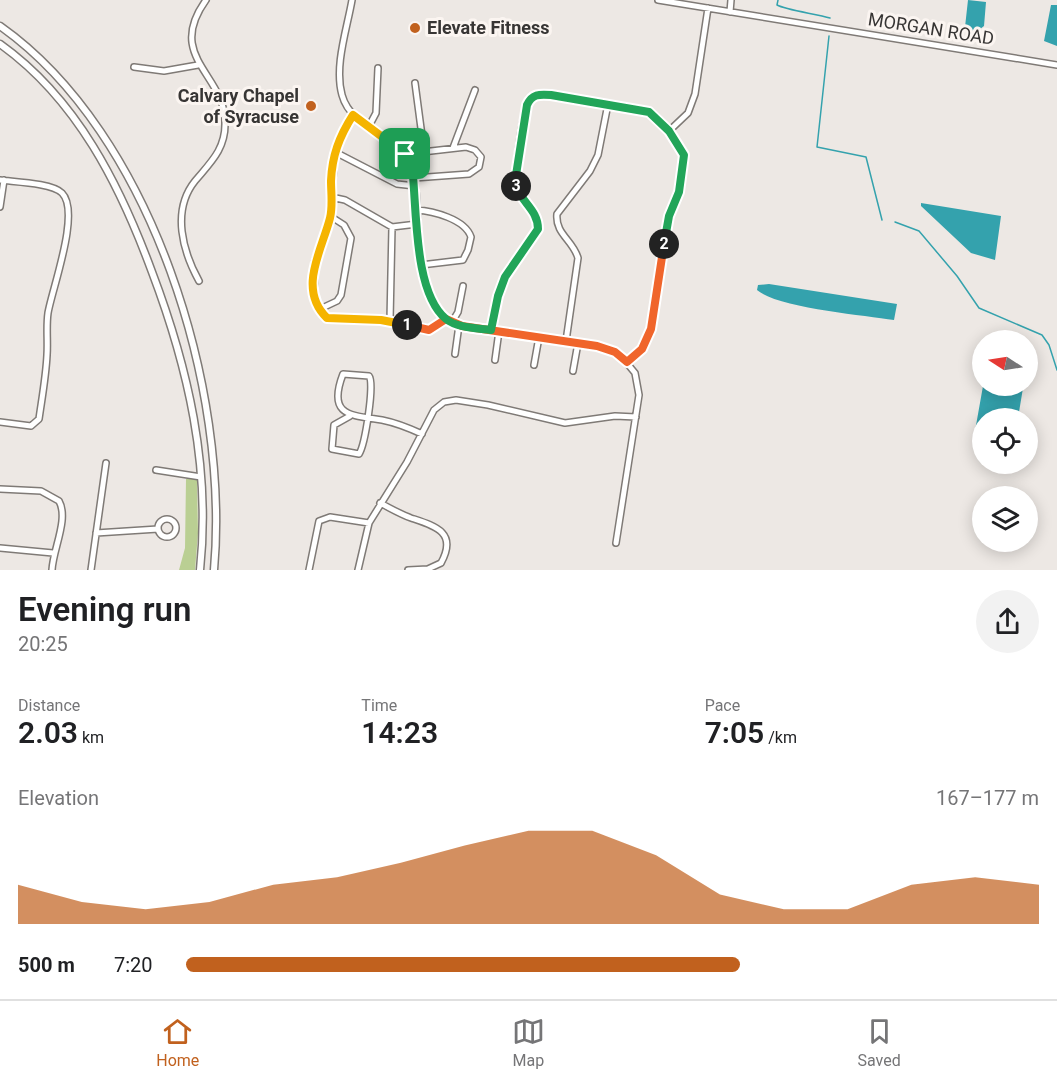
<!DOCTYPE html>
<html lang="en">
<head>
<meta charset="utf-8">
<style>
  :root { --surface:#fff; --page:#f2f2f2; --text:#202124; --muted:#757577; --line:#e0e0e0; --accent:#c1611e }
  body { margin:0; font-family:Roboto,sans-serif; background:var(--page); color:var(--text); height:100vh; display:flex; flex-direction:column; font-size:22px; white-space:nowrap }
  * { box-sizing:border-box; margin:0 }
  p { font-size:20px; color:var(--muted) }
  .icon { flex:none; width:33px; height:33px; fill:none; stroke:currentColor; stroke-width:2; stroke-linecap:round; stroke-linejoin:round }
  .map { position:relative; height:570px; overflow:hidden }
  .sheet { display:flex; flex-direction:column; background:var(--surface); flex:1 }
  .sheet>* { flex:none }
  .needle { width:39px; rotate:282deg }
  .buttons { position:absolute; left:972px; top:330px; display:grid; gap:12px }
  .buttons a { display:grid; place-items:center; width:66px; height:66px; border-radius:50%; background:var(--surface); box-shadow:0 3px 15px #0003; font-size:30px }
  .pin { position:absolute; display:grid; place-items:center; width:51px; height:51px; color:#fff; margin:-26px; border-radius:12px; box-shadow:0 3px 9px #0006 }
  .km { position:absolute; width:30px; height:30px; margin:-15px; border-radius:50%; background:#222; color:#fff; font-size:16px; line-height:30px; text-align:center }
  .round { display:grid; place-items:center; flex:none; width:63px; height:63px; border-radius:32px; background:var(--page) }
  .summary { display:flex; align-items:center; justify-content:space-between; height:102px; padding:0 18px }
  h1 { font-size:33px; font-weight:600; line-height:45px }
  .figures { display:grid; grid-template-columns:repeat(3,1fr); gap:9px; height:102px; padding:6px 18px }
  .figures div { display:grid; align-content:center }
  .figures b { font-size:30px; font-weight:600 }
  .figures small { font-size:16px; font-weight:400 }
  .figures p { font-size:16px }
  .chart { height:168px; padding:12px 18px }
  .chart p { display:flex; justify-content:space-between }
  .chart svg { width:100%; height:108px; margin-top:6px; fill:var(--accent); opacity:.7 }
  ul { padding:0 18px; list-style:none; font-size:20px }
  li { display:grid; grid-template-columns:96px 72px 1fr; align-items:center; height:45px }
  li i { height:15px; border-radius:8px; background:var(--accent) }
  .dock { display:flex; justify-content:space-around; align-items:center; height:84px; border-top:2px solid var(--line); background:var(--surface); font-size:16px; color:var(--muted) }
  .dock a { display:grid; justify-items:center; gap:3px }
  .dock .current { color:var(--accent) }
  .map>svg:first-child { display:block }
</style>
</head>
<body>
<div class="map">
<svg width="1057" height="570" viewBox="0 0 1057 570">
  <rect width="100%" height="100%" fill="#ede8e4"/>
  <path fill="#bacf93" d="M 186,479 L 197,479 L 198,533 L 195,570 L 179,570 L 185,548 Z"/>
  <path fill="#34a2ad" d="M 968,0 L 986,2 L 984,26 L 975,33 L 970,32 L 965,27 Z
    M 1051,5 L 1057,5 L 1057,46 L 1044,41 Z
    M 921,203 L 1001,216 L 995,260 L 971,253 L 921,206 Z
    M 769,284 L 897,304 L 894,320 C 863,315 778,308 757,290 L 758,285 Z
    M 983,386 L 1023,388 L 1018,418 L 982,418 L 982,432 L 975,431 Z"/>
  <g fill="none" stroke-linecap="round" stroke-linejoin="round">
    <path stroke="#34a2ad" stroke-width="1.5" d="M 778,0 L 777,5 C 786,10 817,14 830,18
      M 829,36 L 817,147 L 866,157 L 882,220
      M 895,222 L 919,231 L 957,276 L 979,308 L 1042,335 L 1049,345 L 1057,370"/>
    <defs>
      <path id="minor" d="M 352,0 C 347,29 334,66 342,95 C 352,132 402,134 411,164 C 426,208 403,309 462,326 L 607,348 L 621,356 L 635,373 L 639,395 L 616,543
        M 658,0 L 1057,65
        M 730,12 L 731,0
        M 134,67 L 164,71 L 198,65
        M 415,83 L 424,151
        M 353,115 L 335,152 L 330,216 L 314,263 L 315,298 L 324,315 L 331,320 L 390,320 L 429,330 L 445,319
        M 368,128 L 376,113 L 378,68
        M 669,131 L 688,113 L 695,94 L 708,8
        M 453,148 L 475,90
        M 335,152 L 397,184 L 415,186
        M 405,154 L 466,147 L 475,150 L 481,157 L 479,167 L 469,174 L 414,178
        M 0,180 C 15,182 52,183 62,193 C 81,212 52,289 48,313 C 46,327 48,341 47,355 C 46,376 42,398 39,419 L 31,426 L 0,422
        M 331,197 L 345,200 L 392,227 L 417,224
        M 0,207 L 4,180
        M 416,210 C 433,211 465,219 471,237 L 468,250 L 463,260 L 421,265
        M 199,281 C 183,252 171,211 195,181 C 210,163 226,149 225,122 C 225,74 165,57 206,0
        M 320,309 L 337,301 L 341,295 L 351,238 L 344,225 L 330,216
        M 390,320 L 392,227
        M 452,322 L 458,312 L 463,286
        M 491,330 L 498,295 L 505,277 L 538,229 C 538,211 525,207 519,192 C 512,177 522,114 530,99 L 537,94 L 551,95 L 649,112 L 669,131 L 684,155 L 679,192 L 669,216 L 651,329 L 642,350 L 627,362
        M 566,341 L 578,258 C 573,240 555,234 557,214 L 590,171 L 598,155 L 608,104
        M 455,354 L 459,325
        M 495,360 L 499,331
        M 534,365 L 539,337
        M 573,371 L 578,343
        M 350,416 L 334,425 L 332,449 L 359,454 C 365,445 375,383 369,376 L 343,374 C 327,416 350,415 382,420 C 397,423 409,428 422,434
        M 156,470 L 201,477
        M 0,489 L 41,491 L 59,501 C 69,519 53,549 52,570
        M 380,503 C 390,508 400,514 411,518 C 435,526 458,532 441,563 L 428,569 L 408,570
        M158 528a9 9 0 1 1 18 0a9 9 0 1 1-18 0Z
        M 96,533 L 158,529
        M 0,548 L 53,553
        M 91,570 L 106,463
        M 309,570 L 319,521 L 330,517 L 369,523
        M 358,570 L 369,523 L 407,462 L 434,410 L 444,402 L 456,400 L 488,405 L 565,423 L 615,416 L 636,417"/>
      <path id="major" d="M 0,26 C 153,134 230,390 214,570
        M 0,44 C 77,99 120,185 152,272 C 188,367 211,467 200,570"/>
    </defs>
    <use href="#minor" stroke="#7f7a76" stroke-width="8"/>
    <use href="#major" stroke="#7f7a76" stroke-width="9"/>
    <use href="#minor" stroke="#fff" stroke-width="5"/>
    <use href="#major" stroke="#fff" stroke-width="6"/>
  </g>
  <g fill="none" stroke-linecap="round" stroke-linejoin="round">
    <defs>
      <path id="split-1" d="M 405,154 L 353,115 C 339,137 332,156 331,181 C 331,193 333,206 330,218 C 322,250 297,289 327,318 L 381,320 L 407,325"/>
      <path id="split-2" d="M 407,325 L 429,330 L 446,319 L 462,326 L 597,346 L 615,352 L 627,362 L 642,349 L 651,329 L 664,244"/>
      <path id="split-3" d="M 516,186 L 516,175 L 527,105 C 532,94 539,94 551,95 L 649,112 L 669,131 L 684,155 L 679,192 L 669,216 L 664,244"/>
      <path id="split-4" d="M 405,154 L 412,166 C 417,205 413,292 446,319 C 457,328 477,328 491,330 L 498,296 L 505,277 L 538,229 C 538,210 522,203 516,186"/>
    </defs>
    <use href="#split-1" stroke="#fff" stroke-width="12"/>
    <use href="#split-2" stroke="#fff" stroke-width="12"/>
    <use href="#split-3" stroke="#fff" stroke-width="12"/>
    <use href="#split-4" stroke="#fff" stroke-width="12"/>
    <use href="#split-1" stroke="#f5b400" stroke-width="8"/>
    <use href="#split-2" stroke="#f0652b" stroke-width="8"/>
    <use href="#split-3" stroke="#22a559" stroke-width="8"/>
    <use href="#split-4" stroke="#22a559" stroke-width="8"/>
  </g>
  <g fill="#c1611e" stroke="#fbf5f1" stroke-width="2">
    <circle cx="415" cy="28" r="6"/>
    <circle cx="311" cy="106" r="6"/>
  </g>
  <g text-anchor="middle" stroke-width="6" stroke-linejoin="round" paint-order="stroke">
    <g font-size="18" font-weight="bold" fill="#373534" stroke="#fbf5f1" text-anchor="start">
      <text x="427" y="34">Elevate Fitness</text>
      <text x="299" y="102" text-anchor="end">Calvary Chapel<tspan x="299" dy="21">of Syracuse</tspan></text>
    </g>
    <g font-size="18" fill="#373534" stroke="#fbf5f1">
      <text transform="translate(931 29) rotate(9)" y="6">MORGAN ROAD</text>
    </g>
  </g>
</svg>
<div class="buttons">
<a><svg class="needle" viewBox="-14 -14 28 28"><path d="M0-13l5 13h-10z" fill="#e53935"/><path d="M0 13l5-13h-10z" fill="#757577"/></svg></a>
<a><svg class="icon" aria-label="locate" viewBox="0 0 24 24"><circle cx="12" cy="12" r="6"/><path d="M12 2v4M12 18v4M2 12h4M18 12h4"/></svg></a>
<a><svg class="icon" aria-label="layers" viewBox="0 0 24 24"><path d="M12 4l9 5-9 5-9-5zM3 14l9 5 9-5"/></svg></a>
</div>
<div class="pin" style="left:405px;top:154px;background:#1e9e55"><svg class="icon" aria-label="arrive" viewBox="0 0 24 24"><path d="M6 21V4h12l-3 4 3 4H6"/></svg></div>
<b class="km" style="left:407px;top:325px">1</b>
<b class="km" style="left:664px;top:244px">2</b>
<b class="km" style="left:516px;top:186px">3</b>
</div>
<section class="sheet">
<div class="summary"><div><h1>Evening run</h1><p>20:25</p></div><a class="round"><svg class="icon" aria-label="share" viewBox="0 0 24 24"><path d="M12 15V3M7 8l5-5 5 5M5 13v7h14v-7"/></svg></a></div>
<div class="figures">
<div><p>Distance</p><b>2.03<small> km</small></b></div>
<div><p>Time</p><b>14:23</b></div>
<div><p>Pace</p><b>7:05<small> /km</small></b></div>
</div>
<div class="chart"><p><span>Elevation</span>167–177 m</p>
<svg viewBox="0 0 160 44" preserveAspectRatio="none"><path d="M0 44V28L10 35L20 38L30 35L40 28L50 25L60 19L70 12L80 6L90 6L100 16L110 32L120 38L130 38L140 28L150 25L160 28V44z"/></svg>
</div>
<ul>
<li><b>500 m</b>7:20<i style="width:65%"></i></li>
</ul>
</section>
<nav class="dock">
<a class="current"><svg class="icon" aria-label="home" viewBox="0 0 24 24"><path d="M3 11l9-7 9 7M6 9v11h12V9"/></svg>Home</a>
<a><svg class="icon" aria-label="map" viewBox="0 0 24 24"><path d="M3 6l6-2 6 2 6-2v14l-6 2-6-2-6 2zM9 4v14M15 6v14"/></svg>Map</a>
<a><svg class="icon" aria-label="saved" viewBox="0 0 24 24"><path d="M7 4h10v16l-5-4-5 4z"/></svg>Saved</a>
</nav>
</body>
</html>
